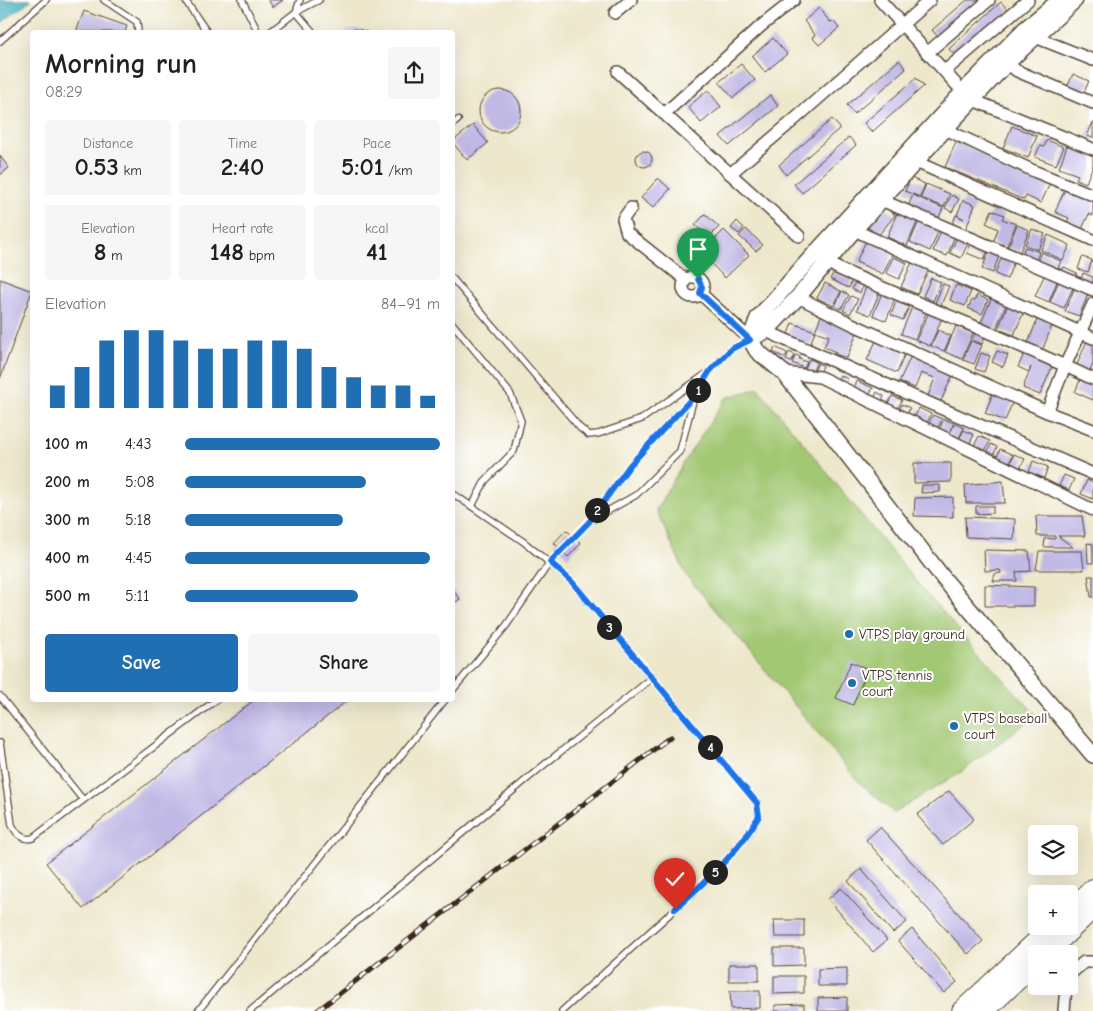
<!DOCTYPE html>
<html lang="en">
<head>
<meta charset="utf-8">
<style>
  :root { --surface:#fff; --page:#f6f6f6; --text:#202124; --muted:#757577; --accent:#1f6fb2 }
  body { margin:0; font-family:"Comic Neue",sans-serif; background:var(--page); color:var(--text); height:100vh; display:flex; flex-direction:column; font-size:19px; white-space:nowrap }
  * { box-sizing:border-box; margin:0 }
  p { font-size:16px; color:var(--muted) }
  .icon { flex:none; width:28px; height:28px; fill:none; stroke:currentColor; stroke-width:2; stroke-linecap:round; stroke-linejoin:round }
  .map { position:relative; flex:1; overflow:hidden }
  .side { position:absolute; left:30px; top:30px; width:425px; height:672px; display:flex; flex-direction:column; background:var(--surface); border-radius:5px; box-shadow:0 5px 20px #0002 }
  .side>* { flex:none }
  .controls { position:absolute; left:1028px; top:825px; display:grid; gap:10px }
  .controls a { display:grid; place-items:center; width:50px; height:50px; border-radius:5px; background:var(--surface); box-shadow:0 5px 20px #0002; font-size:25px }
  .pin { position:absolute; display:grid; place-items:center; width:42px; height:42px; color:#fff; margin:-51px -21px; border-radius:50% 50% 50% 0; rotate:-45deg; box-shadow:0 0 5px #0007 }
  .pin .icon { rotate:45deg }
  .km { position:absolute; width:25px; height:25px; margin:-12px; border-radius:50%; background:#222; color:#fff; font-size:14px; line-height:25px; text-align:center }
  .round { display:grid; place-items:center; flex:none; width:52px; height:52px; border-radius:5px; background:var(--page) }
  .head { display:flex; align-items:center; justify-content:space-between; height:85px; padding:0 15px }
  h1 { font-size:28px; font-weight:800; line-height:38px }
  .stats { display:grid; grid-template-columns:repeat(3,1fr); gap:8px; height:85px; padding:5px 15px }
  .stats div { display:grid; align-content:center; border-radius:5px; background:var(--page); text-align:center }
  .stats b { font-size:25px; font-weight:800 }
  .stats small { font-size:14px; font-weight:400 }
  .stats p { font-size:14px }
  .chart { height:140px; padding:10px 15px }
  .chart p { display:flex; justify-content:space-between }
  .chart svg { width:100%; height:90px; margin-top:5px; stroke:var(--accent); stroke-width:6 }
  .action { display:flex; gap:10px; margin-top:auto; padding:10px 15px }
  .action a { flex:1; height:58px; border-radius:5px; background:var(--accent); color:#fff; font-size:20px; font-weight:800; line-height:58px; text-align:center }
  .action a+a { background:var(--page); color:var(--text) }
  ul { padding:0 15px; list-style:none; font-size:16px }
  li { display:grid; grid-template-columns:80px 60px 1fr; align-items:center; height:38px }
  li i { height:12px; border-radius:6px; background:var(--accent) }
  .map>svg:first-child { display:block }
</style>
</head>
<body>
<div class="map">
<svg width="1093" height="1011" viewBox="0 0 1093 1011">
  <rect width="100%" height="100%" fill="#fff"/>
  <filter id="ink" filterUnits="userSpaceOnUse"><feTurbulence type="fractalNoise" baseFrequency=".02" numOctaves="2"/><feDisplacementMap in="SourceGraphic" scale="10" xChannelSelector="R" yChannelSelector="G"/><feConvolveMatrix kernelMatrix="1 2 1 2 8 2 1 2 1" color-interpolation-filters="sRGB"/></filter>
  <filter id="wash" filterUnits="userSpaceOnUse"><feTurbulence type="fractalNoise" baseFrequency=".0096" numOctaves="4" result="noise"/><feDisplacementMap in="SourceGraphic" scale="20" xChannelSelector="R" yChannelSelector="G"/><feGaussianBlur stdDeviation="1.12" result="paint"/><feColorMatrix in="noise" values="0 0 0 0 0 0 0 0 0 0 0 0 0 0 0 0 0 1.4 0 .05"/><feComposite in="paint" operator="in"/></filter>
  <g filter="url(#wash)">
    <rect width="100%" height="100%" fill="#ede7cb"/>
    <path fill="#a3c873" stroke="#6f7948" d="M 758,388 L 922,589 L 1036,715 L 964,770 L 894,813 L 858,781 L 686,575 L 656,510 L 684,462 L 726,398 Z"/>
    <path fill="#46b2c4" stroke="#406e71" d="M 0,0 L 31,0 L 0,24 Z"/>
    <g id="blocks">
      <path fill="#c0b8e5" d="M 268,0 L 283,0 L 273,7 Z
        M 967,0 L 984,0 L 940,39 L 932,30 Z
        M 1001,2 L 1009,11 L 957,58 L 949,49 Z
        M 819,8 L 830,22 L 833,21 L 839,28 L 819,45 L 812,37 L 815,35 L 804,21 Z
        M 84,11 L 127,26 L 125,32 L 76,32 Z
        M 355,29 L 361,30 L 368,32 L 344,32 Z
        M 773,38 L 787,54 L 765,72 L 752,56 Z
        M 899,60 L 906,69 L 854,114 L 847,105 Z
        M 741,64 L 755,80 L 733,98 L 719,82 Z
        M 1073,74 L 1089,81 L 1083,94 L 1067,88 Z
        M 916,78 L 924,86 L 872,132 L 864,123 Z
        M479 111a21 21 0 1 1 42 0a21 21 0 1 1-42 0Z
        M 708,90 L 721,107 L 701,123 L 688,107 Z
        M 770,95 L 778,106 L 729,146 L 720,136 Z
        M 832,119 L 840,128 L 786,175 L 779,165 Z
        M 1093,122 L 1093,138 L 1087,136 Z
        M 473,125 L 488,143 L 467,160 L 452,142 Z
        M 1012,126 L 1037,136 L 1028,158 L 1003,148 Z
        M 849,137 L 856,145 L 802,193 L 794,184 Z
        M 1047,140 L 1064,147 L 1056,165 L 1035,157 L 1040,146 L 1044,147 Z
        M 956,142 L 1051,181 L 1041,203 L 1026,196 L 1024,200 L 945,167 Z
        M 1068,143 L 1093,153 L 1093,165 L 1086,183 L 1076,179 L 1078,175 L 1059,168 Z
        M636 159a8 8 0 1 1 16 0a8 8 0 1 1-16 0Z
        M 0,156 L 9,168 L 0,175 Z
        M 658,178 L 670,189 L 653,208 L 641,198 Z
        M 911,178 L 925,184 L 920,197 L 905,191 Z
        M 926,184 L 950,194 L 944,207 L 921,198 Z
        M 1066,187 L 1093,199 L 1093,216 L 1089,214 L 1082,229 L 1067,223 L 1069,218 L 1055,212 Z
        M 913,195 L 943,208 L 937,222 L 907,209 Z
        M 952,195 L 959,199 L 952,212 L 945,208 Z
        M 963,200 L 975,205 L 965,231 L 952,225 L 956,215 L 964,219 L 957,215 Z
        M 885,207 L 895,215 L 878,236 L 868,227 Z
        M 992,210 L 1004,215 L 1002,219 L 1016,224 L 1006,248 L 993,243 L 998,229 L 986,223 Z
        M 898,211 L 918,220 L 907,246 L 887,237 Z
        M 705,214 L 719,227 L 709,237 L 695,225 Z
        M 920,219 L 940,227 L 930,251 L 910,242 Z
        M 737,221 L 744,228 L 739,234 L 731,228 Z
        M 1017,225 L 1029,230 L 1020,252 L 1008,247 Z
        M 942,228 L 956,233 L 947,256 L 933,251 Z
        M 746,229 L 763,245 L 756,251 L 739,236 Z
        M 1032,229 L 1045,234 L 1038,250 L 1025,245 Z
        M 724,230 L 749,255 L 725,278 L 701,253 Z
        M 958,235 L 970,239 L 961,258 L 950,253 Z
        M 1048,235 L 1070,245 L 1063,260 L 1041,250 Z
        M 866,241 L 893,252 L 883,274 L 856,262 Z
        M 972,241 L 989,248 L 984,260 L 967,253 Z
        M 1025,247 L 1039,252 L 1035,263 L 1021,257 Z
        M 990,249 L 1000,253 L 993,273 L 982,269 Z
        M 1041,252 L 1061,261 L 1057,270 L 1037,262 Z
        M 1003,254 L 1015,259 L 1007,279 L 995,274 Z
        M 893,257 L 907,263 L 899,279 L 886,273 Z
        M 1082,257 L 1092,260 L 1088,272 L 1078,269 Z
        M 912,262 L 929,269 L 917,294 L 901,287 Z
        M 1064,267 L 1077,273 L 1073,280 L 1060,274 Z
        M 834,272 L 852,281 L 849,288 L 830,279 Z
        M 1083,273 L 1093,277 L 1093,288 L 1080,283 Z
        M 1045,274 L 1058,279 L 1049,302 L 1035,296 Z
        M 931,278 L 941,282 L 933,301 L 923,296 Z
        M 0,279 L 32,291 L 0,379 Z
        M 1059,280 L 1074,286 L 1064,308 L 1050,302 Z
        M 855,282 L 863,286 L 860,293 L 852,289 Z
        M 825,283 L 841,291 L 834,306 L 817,298 Z
        M 943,284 L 949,286 L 941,305 L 935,303 Z
        M 956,285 L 971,291 L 965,306 L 950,300 Z
        M 866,287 L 879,293 L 870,315 L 857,310 Z
        M 1075,287 L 1089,292 L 1079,316 L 1065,311 Z
        M 842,291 L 849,295 L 841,309 L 835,306 Z
        M 882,293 L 895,298 L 886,321 L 873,315 Z
        M 977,295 L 988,300 L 982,314 L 968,308 L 972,300 L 974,301 Z
        M 851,296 L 858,299 L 850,314 L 843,310 Z
        M 992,297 L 1007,303 L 995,331 L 980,325 Z
        M 896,302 L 909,307 L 903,320 L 891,315 Z
        M 1009,302 L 1025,309 L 1014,335 L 998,329 Z
        M 912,307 L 926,313 L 915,339 L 901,334 Z
        M 929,312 L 942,318 L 930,346 L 916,340 Z
        M 821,316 L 837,320 L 858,330 L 847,358 L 835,354 L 836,352 L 824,347 L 829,336 L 815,331 Z
        M 1038,317 L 1053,323 L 1042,351 L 1027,346 Z
        M 792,323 L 815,331 L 810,345 L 787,337 Z
        M 956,326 L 973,333 L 962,359 L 945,352 Z
        M 938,330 L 951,336 L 944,351 L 931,346 Z
        M 977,330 L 987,334 L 982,344 L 972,340 Z
        M 877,339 L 906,351 L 897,373 L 867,360 Z
        M 971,341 L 982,345 L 974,364 L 963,360 Z
        M 1087,341 L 1093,343 L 1093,364 L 1089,373 L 1076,367 Z
        M 775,347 L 787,353 L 785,358 L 773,352 Z
        M 997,351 L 1008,355 L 1003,367 L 992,362 Z
        M 789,352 L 795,355 L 791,362 L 786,360 Z
        M 981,353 L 990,356 L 984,372 L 975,369 Z
        M 912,354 L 954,372 L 941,401 L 928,396 L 935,378 L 921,373 L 915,388 L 899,382 Z
        M 1024,354 L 1052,367 L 1040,395 L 1023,388 L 1031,367 L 1029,372 L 1018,367 Z
        M 796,355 L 800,357 L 799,359 L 807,362 L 804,368 L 792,363 Z
        M 809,359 L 817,362 L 812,372 L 805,369 Z
        M 818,363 L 823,366 L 819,375 L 813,373 Z
        M 840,375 L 848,379 L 844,387 L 836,383 Z
        M 1081,378 L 1093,383 L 1093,400 L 1075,392 Z
        M 857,381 L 873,388 L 868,397 L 853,390 Z
        M 877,392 L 884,396 L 881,404 L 873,401 Z
        M 993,393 L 1013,401 L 1005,421 L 985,413 Z
        M 892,396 L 902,400 L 897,410 L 887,406 Z
        M 902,404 L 910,408 L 906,415 L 898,412 Z
        M 919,408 L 931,414 L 926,425 L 914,419 Z
        M 933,415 L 942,419 L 937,430 L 928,425 Z
        M 944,419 L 954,423 L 948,435 L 939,430 Z
        M 955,423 L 964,428 L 958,440 L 949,435 Z
        M 964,430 L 974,435 L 969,444 L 959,439 Z
        M 979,436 L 990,441 L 985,451 L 974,446 Z
        M 991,444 L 997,447 L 993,456 L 987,453 Z
        M 1000,449 L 1013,455 L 1009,463 L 997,457 Z
        M 1014,454 L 1025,459 L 1020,468 L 1010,463 Z
        M 1033,461 L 1048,467 L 1044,478 L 1029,472 Z
        M 914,463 L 951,463 L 951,482 L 914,483 Z
        M 1064,475 L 1074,479 L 1069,490 L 1059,486 Z
        M 1087,480 L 1093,483 L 1093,499 L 1081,494 Z
        M 1003,481 L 1005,503 L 966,503 L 965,485 Z
        M 922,485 L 940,485 L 940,492 L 921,493 Z
        M 953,497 L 953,517 L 914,516 L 915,498 Z
        M 976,506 L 993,506 L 993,513 L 976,514 Z
        M 1036,516 L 1082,516 L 1085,536 L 1058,536 L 1073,547 L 1044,547 L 1045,538 L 1055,539 L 1055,536 L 1037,536 Z
        M 965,517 L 1015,519 L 1014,539 L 966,537 Z
        M 566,530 L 581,543 L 568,557 L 554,543 Z
        M 1087,543 L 1093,544 L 1093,563 L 1088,563 Z
        M 984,550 L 1029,551 L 1031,571 L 1016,572 L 1017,581 L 993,581 L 995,574 L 1001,573 L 1000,570 L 985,571 Z
        M 1039,551 L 1082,551 L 1084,570 L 1036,570 Z
        M 1088,576 L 1093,576 L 1093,597 L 1091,597 Z
        M 985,585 L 1034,587 L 1034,606 L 985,606 Z
        M 452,589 L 460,599 L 452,605 Z
        M 851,662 L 868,669 L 853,705 L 836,698 Z
        M 254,700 L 348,700 L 83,909 L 46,863 Z
        M 949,791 L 974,819 L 943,845 L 917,815 Z
        M 880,827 L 983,941 L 968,954 L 866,840 Z
        M 861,869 L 907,922 L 893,933 L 848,881 Z
        M 841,888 L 887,940 L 873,952 L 828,899 Z
        M 774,920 L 804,920 L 804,937 L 775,937 Z
        M 912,929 L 957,982 L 944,993 L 898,941 Z
        M 774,948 L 804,948 L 804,965 L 774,966 Z
        M 729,964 L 759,964 L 759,981 L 729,981 Z
        M 847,968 L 847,986 L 818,986 L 818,969 Z
        M 774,976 L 804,976 L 804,993 L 774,994 Z
        M 730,991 L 760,991 L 760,1008 L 731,1009 Z
        M 847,997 L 847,1011 L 818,1011 L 818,998 Z
        M 804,1004 L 804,1011 L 775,1011 L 775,1005 Z"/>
    </g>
  </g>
  <g filter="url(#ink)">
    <use href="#blocks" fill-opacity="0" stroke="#564638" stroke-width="1"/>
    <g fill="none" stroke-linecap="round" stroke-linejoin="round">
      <defs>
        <path id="lane" d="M 104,0 L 137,22 L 138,32
          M 185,0 L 207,32
          M 242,0 L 258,32
          M 300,0 L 296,12 L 313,32
          M 270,32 L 296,12 L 319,0
          M 0,41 L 46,0
          M 452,125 L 458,120
          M 452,278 L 580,428 L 589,435 L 598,434 L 642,419 L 706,374
          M 452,323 L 510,393 L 521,421 L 514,451 L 485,481 L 472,506
          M 452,493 L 524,542 L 569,579 L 757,803 L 759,816 L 749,833 L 714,874 L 562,1011
          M 590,521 L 636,495 L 680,451 L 694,397
          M 452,691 L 506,626 L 550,562 L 589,522 L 630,465 L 695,395 L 710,371 L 731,349 L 749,340
          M 0,696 L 83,800
          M 0,743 L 12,825 C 16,833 23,841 33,838 L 216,700
          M 198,1011 L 445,700
          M 250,1011 L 539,769 L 652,678"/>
        <path id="street" d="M 880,0 L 963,92 L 973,100 L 1093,149
          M 615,13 L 631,0
          M 1030,34 L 1035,37 L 1093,60
          M 927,53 L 989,0
          M 1007,63 L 1017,71 L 1093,103
          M 945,71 L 1028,0
          M 618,72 L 799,236
          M 664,114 L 761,26 L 794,0
          M 945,129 L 1036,172 L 1093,195
          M 916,162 L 1093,240
          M 730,174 L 795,119 L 930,0
          M 881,200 L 1093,290
          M 631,208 L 623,219 L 627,233 L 686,280
          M 849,227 L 854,230 L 1093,338
          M 828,262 L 837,268 C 922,306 1010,339 1093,379
          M683 287a10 10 0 1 1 20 0a10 10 0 1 1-20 0Z
          M 700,293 L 750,339
          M 798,297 L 852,324 L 1047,412 L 1065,366 L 1093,304
          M 763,325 L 766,331 L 855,371 L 1093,474
          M 784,373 L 820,377 L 1093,510
          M 1047,412 L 1093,430
          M 1069,975 L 1084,962 L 1093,962
          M 1064,1011 L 1066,986"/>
        <path id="secondary" d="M 750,339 L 757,351 L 784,373 L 944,579 L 1093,755
          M 750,339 L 766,331 L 798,297 L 854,230 L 945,129 L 1007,63 L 1075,0
          M 750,339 L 758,318 L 809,260 L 963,92 L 1025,29 L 1060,0"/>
        <path id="highway" d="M 1069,912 L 1093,889
          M 1045,954 L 1093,908
          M 962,1011 L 1053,926
          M 984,1011 L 1036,962"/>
      </defs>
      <use href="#lane" stroke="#564638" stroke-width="8"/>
      <use href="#street" stroke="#564638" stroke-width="14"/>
      <use href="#secondary" stroke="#564638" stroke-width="18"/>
      <use href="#highway" stroke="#564638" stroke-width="22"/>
      <use href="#lane" stroke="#fff" stroke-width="5.5"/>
      <use href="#street" stroke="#fff" stroke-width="11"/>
      <use href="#secondary" stroke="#fff" stroke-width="15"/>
      <use href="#highway" stroke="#fff" stroke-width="20"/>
      <defs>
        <path id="rail" d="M 317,1011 L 670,737"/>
      </defs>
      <use href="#rail" stroke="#3b2a1e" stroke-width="5"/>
      <use href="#rail" stroke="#fff" stroke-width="3" stroke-dasharray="9" stroke-linecap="butt"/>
    </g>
  </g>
  <g fill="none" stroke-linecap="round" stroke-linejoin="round" filter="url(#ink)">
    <defs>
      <path id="route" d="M 675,909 C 706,881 738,853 759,816 L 757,803 L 572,582 L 550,562 L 589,522 L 630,465 L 695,395 L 710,371 L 731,349 L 750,340 L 700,293 L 702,287 L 698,279"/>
    </defs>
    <use href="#route" stroke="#fff" stroke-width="10"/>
    <use href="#route" stroke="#1a73e8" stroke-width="6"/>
  </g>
  <g fill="#1f6fb2" stroke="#fff" stroke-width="2">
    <circle cx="849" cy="634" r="5"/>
    <circle cx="852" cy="683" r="5"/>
    <circle cx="954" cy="726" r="5"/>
  </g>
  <g text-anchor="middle" stroke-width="4" stroke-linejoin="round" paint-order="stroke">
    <g font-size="14" fill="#3b2a1e" stroke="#fff" text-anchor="start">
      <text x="859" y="639">VTPS play ground</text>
      <text x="862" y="680">VTPS tennis<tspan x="862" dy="16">court</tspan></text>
      <text x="964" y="723">VTPS baseball<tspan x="964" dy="16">court</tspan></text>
    </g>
  </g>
</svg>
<div class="controls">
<a><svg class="icon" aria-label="layers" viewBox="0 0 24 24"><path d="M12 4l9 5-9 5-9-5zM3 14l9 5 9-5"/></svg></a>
<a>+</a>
<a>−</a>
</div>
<div class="pin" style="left:698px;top:279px;background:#1e9e55"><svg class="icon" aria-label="arrive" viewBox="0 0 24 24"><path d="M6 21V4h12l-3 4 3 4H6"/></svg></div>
<div class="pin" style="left:675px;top:909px;background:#d93025"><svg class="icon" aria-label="check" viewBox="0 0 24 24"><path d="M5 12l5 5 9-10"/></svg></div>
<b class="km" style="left:698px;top:390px">1</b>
<b class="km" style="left:597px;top:510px">2</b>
<b class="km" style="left:609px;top:627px">3</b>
<b class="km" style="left:710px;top:747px">4</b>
<b class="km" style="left:715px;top:872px">5</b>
<section class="side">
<div class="head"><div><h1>Morning run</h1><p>08:29</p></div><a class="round"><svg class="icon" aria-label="share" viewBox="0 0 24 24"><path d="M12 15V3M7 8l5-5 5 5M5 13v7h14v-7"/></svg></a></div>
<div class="stats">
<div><p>Distance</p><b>0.53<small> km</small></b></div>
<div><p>Time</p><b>2:40</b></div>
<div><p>Pace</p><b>5:01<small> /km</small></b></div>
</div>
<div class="stats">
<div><p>Elevation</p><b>8<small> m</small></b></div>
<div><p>Heart rate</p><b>148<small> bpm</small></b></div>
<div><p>kcal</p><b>41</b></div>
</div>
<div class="chart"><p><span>Elevation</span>84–91 m</p>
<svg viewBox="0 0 160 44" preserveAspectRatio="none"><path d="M5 44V33M15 44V24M25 44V11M35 44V6M45 44V6M55 44V11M65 44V15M75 44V15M85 44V11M95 44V11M105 44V15M115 44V24M125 44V29M135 44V33M145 44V33M155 44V38"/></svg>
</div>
<ul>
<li><b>100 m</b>4:43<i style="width:100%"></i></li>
<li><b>200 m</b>5:08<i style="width:71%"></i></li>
<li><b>300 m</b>5:18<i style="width:62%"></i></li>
<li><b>400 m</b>4:45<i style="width:96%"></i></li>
<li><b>500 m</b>5:11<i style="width:68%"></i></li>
</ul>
<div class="action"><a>Save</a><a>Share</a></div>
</section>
</div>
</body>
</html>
